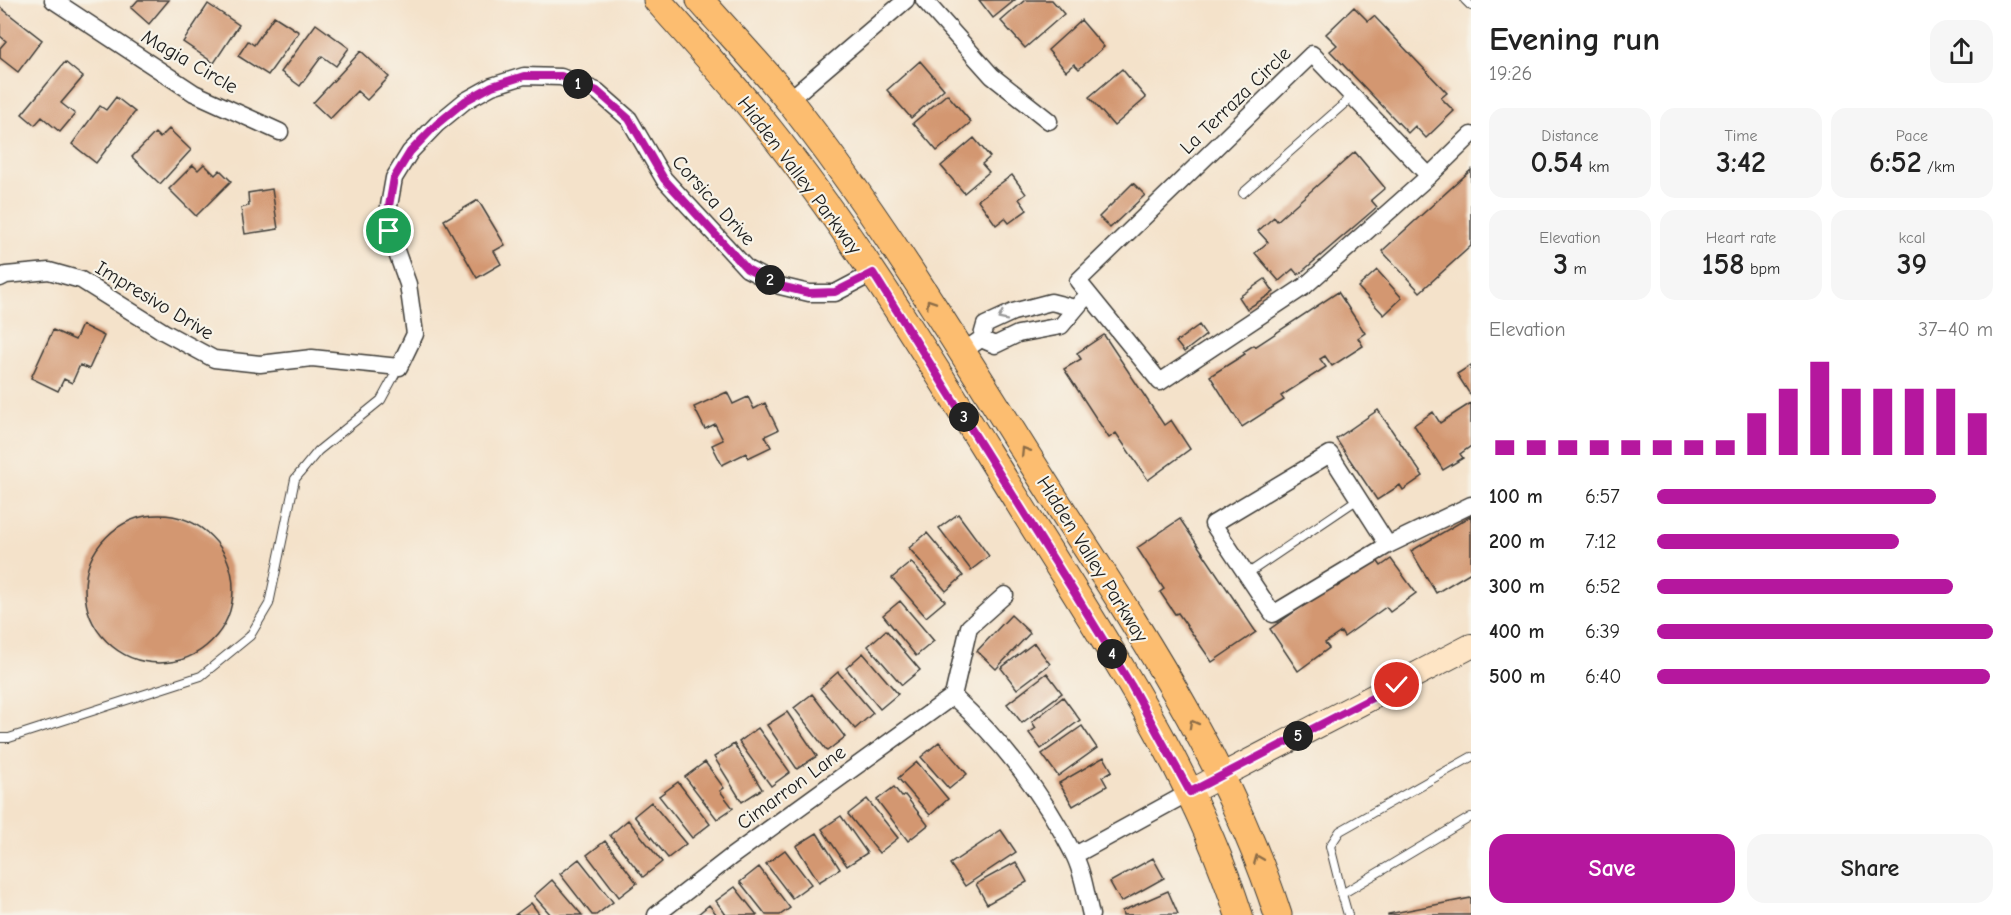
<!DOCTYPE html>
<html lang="en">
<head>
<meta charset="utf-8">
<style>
  :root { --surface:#fff; --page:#f6f6f6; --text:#222; --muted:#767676; --accent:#b5179e }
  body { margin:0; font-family:"Comic Neue",sans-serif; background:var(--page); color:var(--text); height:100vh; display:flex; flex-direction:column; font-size:22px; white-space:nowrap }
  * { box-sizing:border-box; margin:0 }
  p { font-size:20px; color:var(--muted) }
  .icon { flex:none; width:33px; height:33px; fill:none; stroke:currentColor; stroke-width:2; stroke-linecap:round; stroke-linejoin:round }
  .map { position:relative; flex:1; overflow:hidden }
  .panel { display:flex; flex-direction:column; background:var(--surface); width:540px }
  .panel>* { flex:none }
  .pin { position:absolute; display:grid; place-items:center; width:51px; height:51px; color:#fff; margin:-26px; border:3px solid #fff; border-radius:50%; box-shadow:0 2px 6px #0007 }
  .km { position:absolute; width:30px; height:30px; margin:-15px; border-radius:50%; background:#222; color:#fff; font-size:16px; line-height:30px; text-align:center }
  .round { display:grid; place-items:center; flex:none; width:63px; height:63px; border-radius:18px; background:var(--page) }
  .summary { display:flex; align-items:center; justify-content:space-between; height:102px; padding:0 18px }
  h1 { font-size:33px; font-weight:800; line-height:45px }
  .figures { display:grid; grid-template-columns:repeat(3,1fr); gap:9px; height:102px; padding:6px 18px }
  .figures div { display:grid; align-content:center; border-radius:15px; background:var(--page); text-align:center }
  .figures b { font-size:30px; font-weight:800 }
  .figures small { font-size:16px; font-weight:400 }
  .figures p { font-size:16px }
  .chart { height:168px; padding:12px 18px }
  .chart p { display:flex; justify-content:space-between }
  .chart svg { width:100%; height:108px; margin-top:6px; stroke:var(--accent); stroke-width:6 }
  .primary-button { display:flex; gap:12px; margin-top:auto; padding:12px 18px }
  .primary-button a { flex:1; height:69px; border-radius:18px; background:var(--accent); color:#fff; font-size:24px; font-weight:800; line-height:69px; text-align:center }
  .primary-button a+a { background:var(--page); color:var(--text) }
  ul { padding:0 18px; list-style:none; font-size:20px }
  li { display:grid; grid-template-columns:96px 72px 1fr; align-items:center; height:45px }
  li i { height:15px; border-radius:8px; background:var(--accent) }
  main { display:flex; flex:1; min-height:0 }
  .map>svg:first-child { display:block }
</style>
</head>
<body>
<main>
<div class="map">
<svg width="1471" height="915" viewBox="0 0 1471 915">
  <rect width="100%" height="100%" fill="#f7f3e8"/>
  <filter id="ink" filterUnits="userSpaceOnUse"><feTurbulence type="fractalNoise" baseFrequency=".0167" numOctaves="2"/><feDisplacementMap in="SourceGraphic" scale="12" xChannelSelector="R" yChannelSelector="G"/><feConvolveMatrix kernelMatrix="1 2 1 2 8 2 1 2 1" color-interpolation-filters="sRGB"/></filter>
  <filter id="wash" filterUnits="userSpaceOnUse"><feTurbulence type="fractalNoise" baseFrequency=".008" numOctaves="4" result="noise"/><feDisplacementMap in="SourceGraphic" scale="24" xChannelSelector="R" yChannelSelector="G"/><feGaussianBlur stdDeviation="1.35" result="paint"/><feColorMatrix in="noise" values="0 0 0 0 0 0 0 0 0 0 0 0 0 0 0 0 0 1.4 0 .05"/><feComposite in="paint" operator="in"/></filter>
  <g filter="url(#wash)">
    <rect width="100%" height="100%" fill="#f4e2ca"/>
    <g id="blocks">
      <path fill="#d39771" d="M 138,0 L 169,0 L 149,24 L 131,8 Z
        M 979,0 L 1015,0 L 993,18 Z
        M 1025,0 L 1052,0 L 1064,14 L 1025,48 L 1001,21 Z
        M 208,4 L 239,25 L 214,63 L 183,42 Z
        M 0,7 L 42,40 L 18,72 L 0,58 L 0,48 L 6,41 L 0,36 Z
        M 1354,7 L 1368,21 L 1374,16 L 1447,93 L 1441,98 L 1454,111 L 1426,138 L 1415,126 L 1408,133 L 1330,51 L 1337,45 L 1326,34 Z
        M 274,16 L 299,32 L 268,75 L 238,56 L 248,41 L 254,45 Z
        M 1081,20 L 1104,47 L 1079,69 L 1074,64 L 1066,71 L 1048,50 Z
        M 316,24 L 349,48 L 336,66 L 322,56 L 300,86 L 281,72 Z
        M 361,51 L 389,77 L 367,100 L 357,91 L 330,119 L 313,103 Z
        M 920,61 L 944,89 L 911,118 L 887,90 Z
        M 65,62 L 83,77 L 61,103 L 75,114 L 60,132 L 42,117 L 35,125 L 22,114 Z
        M 1122,69 L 1146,98 L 1114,126 L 1089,97 Z
        M 947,94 L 971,122 L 937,151 L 913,123 Z
        M 116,97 L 135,112 L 96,163 L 72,144 L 100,106 L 106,110 Z
        M 169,129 L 191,150 L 160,184 L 132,157 L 155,133 L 160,138 Z
        M 974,138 L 990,157 L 982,164 L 989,172 L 964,193 L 941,166 Z
        M 1355,152 L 1385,188 L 1371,200 L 1377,207 L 1298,275 L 1293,269 L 1279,281 L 1255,253 L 1268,242 L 1258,231 L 1274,217 L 1277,221 Z
        M 204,164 L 215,175 L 220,170 L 231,181 L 196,216 L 169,189 L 193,165 L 198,170 Z
        M 1471,170 L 1471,246 L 1420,292 L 1382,251 Z
        M 1012,175 L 1026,194 L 1019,199 L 1027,210 L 1009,223 L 1005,218 L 996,225 L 978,200 Z
        M 1133,183 L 1145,195 L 1110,228 L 1099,217 Z
        M 272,189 L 278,229 L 245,234 L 241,208 L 249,206 L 248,193 Z
        M 478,200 L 505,245 L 494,251 L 501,264 L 477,278 L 444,220 Z
        M 1377,270 L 1402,298 L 1384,315 L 1358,287 Z
        M 1265,279 L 1274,292 L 1247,309 L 1239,297 Z
        M 1338,292 L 1365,333 L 1358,338 L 1363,346 L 1332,366 L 1325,356 L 1320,359 L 1326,367 L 1281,396 L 1284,400 L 1242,427 L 1210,376 L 1245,354 L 1243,352 L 1254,345 L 1255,347 Z
        M 82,325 L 104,336 L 89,369 L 80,365 L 72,383 L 64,379 L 58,391 L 31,378 L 53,330 L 75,340 Z
        M 1199,325 L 1206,335 L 1184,352 L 1176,342 Z
        M 1104,335 L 1164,425 L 1171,420 L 1190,449 L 1148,480 L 1116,433 L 1109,438 L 1064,369 L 1081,359 L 1077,353 Z
        M 1471,365 L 1471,396 L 1457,374 Z
        M 727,392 L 733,404 L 748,397 L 754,409 L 765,403 L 778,430 L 765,436 L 771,447 L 748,458 L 746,453 L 722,465 L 712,445 L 723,440 L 715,424 L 705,429 L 694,407 Z
        M 1471,403 L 1471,446 L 1460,454 L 1463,458 L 1443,470 L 1414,425 L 1433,412 L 1440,423 Z
        M 1378,410 L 1423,476 L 1403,490 L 1400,485 L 1377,500 L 1336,439 Z
        M 958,514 L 989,556 L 971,570 L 939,528 Z
        M85 589a74 74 0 1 1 148 0a74 74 0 1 1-148 0Z
        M 1471,516 L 1471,572 L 1436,593 L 1411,551 Z
        M 1180,519 L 1256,632 L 1212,662 L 1178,613 L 1175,614 L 1160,592 L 1164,589 L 1137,548 Z
        M 927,533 L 963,576 L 946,591 L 909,548 Z
        M 1376,559 L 1381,566 L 1391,559 L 1416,593 L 1390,612 L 1386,607 L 1344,637 L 1341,632 L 1325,643 L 1329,648 L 1298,671 L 1270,629 L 1335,583 L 1337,587 Z
        M 911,562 L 945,601 L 926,617 L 892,578 Z
        M 900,601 L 934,641 L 916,656 L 883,615 Z
        M 1011,615 L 1030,633 L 996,669 L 977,651 Z
        M 886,630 L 920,670 L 902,685 L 868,646 Z
        M 1034,643 L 1050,664 L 1017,689 L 1001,668 Z
        M 863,653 L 898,694 L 880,709 L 846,668 Z
        M 838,672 L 873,713 L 855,729 L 820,688 Z
        M 1047,673 L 1062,693 L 1022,723 L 1007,704 Z
        M 812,694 L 845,737 L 827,751 L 794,708 Z
        M 1063,697 L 1080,720 L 1041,749 L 1029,733 L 1036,728 L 1032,722 Z
        M 787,712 L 817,756 L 797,769 L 767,725 Z
        M 1082,726 L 1097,748 L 1058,776 L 1042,754 Z
        M 758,728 L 790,772 L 771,786 L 739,742 Z
        M 939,742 L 967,774 L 949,789 L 921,757 Z
        M 734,744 L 762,789 L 742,802 L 714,757 Z
        M 1104,757 L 1112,771 L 1102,777 L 1107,786 L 1073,806 L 1059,783 Z
        M 705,762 L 724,788 L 720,791 L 733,808 L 717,819 L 685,777 Z
        M 917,762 L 948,799 L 930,815 L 898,778 Z
        M 678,782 L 710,824 L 692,838 L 659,796 Z
        M 894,787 L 902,797 L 905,795 L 928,825 L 908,841 L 877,800 Z
        M 867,799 L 898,838 L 879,853 L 848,814 Z
        M 651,802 L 686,844 L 668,858 L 634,816 Z
        M 841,816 L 867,853 L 847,866 L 822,829 Z
        M 628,820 L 662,862 L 643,877 L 610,835 Z
        M 1001,830 L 1016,852 L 965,886 L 950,864 Z
        M 817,833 L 840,869 L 819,882 L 796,846 Z
        M 605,841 L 637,883 L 619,897 L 587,855 Z
        M 785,850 L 811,884 L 792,898 L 766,864 Z
        M 1153,858 L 1164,878 L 1121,902 L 1110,882 Z
        M 579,859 L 613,902 L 596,915 L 592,915 L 560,874 Z
        M 1016,862 L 1027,882 L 987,904 L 976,884 Z
        M 759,867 L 790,908 L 780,915 L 766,915 L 740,882 Z
        M 552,880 L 582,915 L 551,915 L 534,896 Z
        M 735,887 L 757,915 L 726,915 L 716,901 Z
        M 1168,891 L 1178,914 L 1123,915 L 1122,911 Z
        M 1471,898 L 1471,915 L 1388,915 L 1388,914 Z
        M 531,903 L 540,915 L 515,915 Z
        M 709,905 L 717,915 L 697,915 Z"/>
    </g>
  </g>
  <g filter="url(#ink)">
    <use href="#blocks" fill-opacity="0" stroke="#3c3a36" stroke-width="1.5"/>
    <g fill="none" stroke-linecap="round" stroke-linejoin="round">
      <defs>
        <path id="lane" d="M 1465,0 L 1471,6
          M 1243,193 L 1353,96
          M 1247,574 L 1358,499
          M 0,738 L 9,738 L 201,676 L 250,636 L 269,604 L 295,479 L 318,451 L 381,400 L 399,367
          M 1342,894 L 1330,846 L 1340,831 L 1471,757
          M 1348,915 L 1342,894 L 1471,817"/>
        <path id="street" d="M 53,0 L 194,93 L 280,132
          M 924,0 L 992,76 L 1049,121
          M 789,100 L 906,0
          M 1429,176 L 1312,54 L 1078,281 L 1160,382 L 1305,286 L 1429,176 L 1471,135
          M 0,278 L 6,275 L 49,271 L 81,280 L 164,332 L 214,359 L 260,364 L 312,358 L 399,367 L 415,334 L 408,284 L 389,231 L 389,206 L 394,178 L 410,152 L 437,124 L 465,101 L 492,86 L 524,76 L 561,77 L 597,91 L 629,119 L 664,179 L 747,269 L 780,286 L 809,293 L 835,293 L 873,273
          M 981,339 L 995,345 L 1018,334 L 1061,326 L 1082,301
          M 962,352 L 981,339 L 985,325 L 1013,312 L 1051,302 L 1075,308
          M 1388,545 L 1330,454 L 1213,524 L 1273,614 L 1388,545 L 1471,505
          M 953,696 C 1001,740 1044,795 1073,853 C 1083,871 1086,895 1091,915
          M 953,696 L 969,627 L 1005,595
          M 1075,855 L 1190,792
          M 656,915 L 732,856 L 953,696"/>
        <path id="secondary" d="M 1190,792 L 1471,646"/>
        <path id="primary" d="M 657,0 C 694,42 733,84 768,128 C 867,252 948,390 1032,524 C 1110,649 1194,774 1239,915
          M 700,0 C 730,34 762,67 790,102 C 887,225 967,361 1051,493 C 1137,627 1229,762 1278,915"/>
      </defs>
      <use href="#lane" stroke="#3c3a36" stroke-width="10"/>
      <use href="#street" stroke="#3c3a36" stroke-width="19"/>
      <use href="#secondary" stroke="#3c3a36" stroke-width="26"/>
      <use href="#primary" stroke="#3c3a36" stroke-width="29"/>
      <use href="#lane" stroke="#fff" stroke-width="8"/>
      <use href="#street" stroke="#fff" stroke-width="16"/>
      <use href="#secondary" stroke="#fee5c5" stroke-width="24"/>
      <use href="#primary" stroke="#fcbd6f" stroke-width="27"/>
    </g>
    <defs><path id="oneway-chevron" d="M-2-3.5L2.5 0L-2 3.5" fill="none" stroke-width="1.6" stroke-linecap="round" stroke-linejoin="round" transform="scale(1.5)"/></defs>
    <g stroke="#8c6c46">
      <use href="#oneway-chevron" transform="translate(930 303) rotate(-123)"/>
      <use href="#oneway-chevron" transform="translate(1025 451) rotate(-122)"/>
      <use href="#oneway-chevron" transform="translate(1193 724) rotate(-119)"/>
      <use href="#oneway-chevron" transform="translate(1258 859) rotate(-112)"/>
    </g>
    <use stroke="#999" href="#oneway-chevron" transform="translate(1002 317) rotate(154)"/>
  </g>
  <g fill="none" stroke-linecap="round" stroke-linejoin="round" filter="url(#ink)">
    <defs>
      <path id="route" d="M 389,231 L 389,206 L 394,178 L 410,152 L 437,124 L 465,101 L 492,86 L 524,76 L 561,76 L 597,91 L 629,119 L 664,179 L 747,269 L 780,286 L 809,293 L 835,292 L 873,273 L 1074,592 L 1131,685 L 1190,792 L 1397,685"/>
    </defs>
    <use href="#route" stroke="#fff" stroke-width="12"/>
    <use href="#route" stroke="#b5179e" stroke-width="8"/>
  </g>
  <g text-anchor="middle" stroke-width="4.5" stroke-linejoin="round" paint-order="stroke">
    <g font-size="20" fill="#1c1c1c" stroke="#f7f3e8">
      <text transform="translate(190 61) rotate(30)" y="7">Magia Circle</text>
      <text transform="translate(1235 100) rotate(-44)" y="7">La Terraza Circle</text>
      <text transform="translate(800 175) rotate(53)" y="7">Hidden Valley Parkway</text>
      <text transform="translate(714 200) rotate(48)" y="7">Corsica Drive</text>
      <text transform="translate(155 300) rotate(31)" y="7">Impresivo Drive</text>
      <text transform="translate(1093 559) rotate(58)" y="7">Hidden Valley Parkway</text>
      <text transform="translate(791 787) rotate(-36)" y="7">Cimarron Lane</text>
    </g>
  </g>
</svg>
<div class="pin" style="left:389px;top:231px;background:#1e9e55"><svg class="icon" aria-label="arrive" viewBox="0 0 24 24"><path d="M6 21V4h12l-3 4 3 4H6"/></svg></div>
<div class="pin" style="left:1397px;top:685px;background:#d93025"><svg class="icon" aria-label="check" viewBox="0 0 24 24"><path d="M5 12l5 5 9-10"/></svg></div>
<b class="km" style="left:578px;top:84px">1</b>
<b class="km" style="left:770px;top:280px">2</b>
<b class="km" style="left:964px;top:417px">3</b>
<b class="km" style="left:1112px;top:654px">4</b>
<b class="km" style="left:1298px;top:736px">5</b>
</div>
<section class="panel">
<div class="summary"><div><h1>Evening run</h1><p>19:26</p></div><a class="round"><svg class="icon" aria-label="share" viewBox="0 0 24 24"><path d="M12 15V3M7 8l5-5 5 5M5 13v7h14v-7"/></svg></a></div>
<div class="figures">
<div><p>Distance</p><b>0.54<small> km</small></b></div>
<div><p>Time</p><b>3:42</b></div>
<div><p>Pace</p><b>6:52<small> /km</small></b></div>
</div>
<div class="figures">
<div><p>Elevation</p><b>3<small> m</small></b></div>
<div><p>Heart rate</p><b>158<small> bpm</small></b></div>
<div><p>kcal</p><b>39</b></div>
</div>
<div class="chart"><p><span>Elevation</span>37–40 m</p>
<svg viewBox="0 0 160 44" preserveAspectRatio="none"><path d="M5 44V38M15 44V38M25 44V38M35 44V38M45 44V38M55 44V38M65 44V38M75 44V38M85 44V27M95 44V17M105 44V6M115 44V17M125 44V17M135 44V17M145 44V17M155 44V27"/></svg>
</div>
<ul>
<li><b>100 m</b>6:57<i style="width:83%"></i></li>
<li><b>200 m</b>7:12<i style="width:72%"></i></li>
<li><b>300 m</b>6:52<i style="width:88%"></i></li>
<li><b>400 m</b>6:39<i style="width:100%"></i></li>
<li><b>500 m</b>6:40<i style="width:99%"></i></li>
</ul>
<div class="primary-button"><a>Save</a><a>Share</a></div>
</section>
</main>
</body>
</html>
